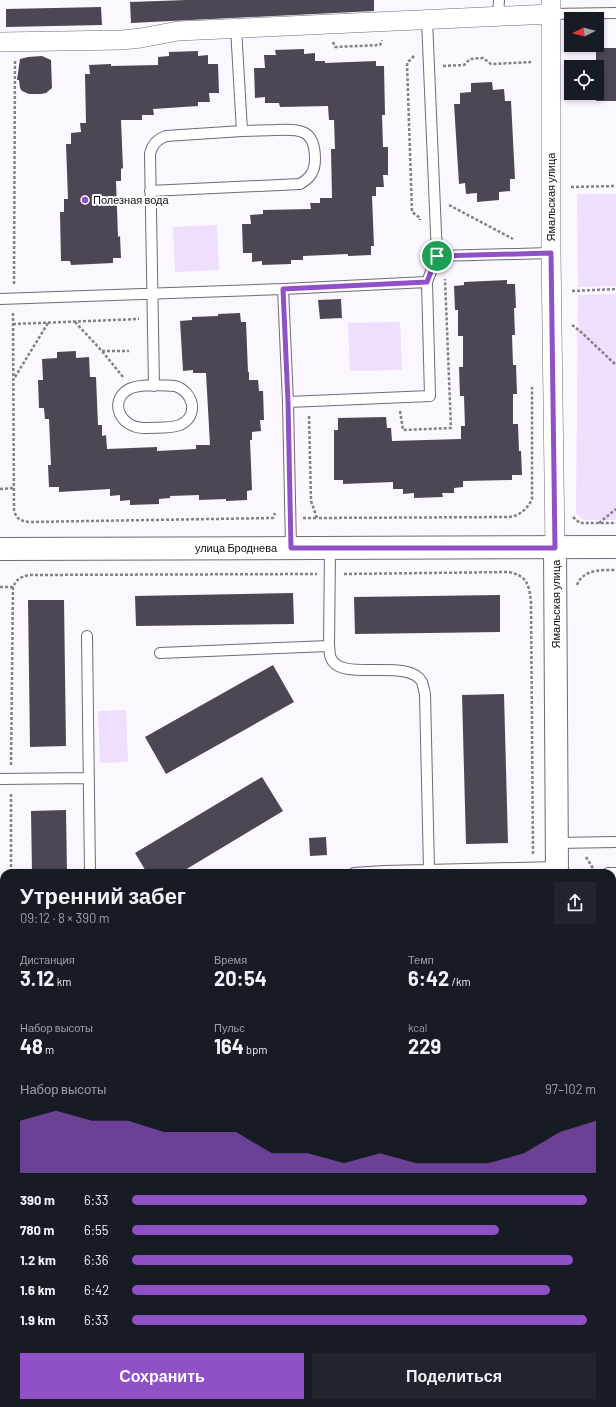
<!DOCTYPE html>
<html lang="ru">
<head>
<meta charset="utf-8">
<style>
  :root { --surface:#171b24; --page:#20242c; --text:#f1f3f6; --muted:#9ea1a6; --accent:#9051c6 }
  body { margin:0; font-family:Barlow,sans-serif; background:var(--page); color:var(--text); height:100vh; display:flex; flex-direction:column; font-size:15px; white-space:nowrap }
  * { box-sizing:border-box; margin:0 }
  p { font-size:13px; color:var(--muted) }
  .icon { flex:none; width:22px; height:22px; fill:none; stroke:currentColor; stroke-width:2; stroke-linecap:round; stroke-linejoin:round }
  .map { position:relative; flex:1; overflow:hidden }
  .details { position:absolute; left:0px; top:869px; width:616px; height:538px; display:flex; flex-direction:column; background:var(--surface); border-radius:12px 12px 0 0; box-shadow:0 2px 6px #0003 }
  .details>* { flex:none }
  .needle { width:26px; rotate:264deg }
  .fabs { position:absolute; left:564px; top:12px; display:grid; gap:8px }
  .fabs a { display:grid; place-items:center; width:40px; height:40px; border-radius:0px; background:var(--surface); box-shadow:0 2px 6px #0003; font-size:20px }
  .pin { position:absolute; display:grid; place-items:center; width:34px; height:34px; color:#fff; margin:-17px; border:2px solid #fff; border-radius:50%; box-shadow:0 1px 4px #0007 }
  .round { display:grid; place-items:center; flex:none; width:42px; height:42px; border-radius:0px; background:var(--page) }
  .headline { display:flex; align-items:center; justify-content:space-between; height:68px; padding:0 20px }
  h1 { font-size:22px; font-weight:700; line-height:30px }
  .figures { display:grid; grid-template-columns:repeat(3,1fr); gap:6px; height:68px; padding:4px 20px }
  .figures div { display:grid; align-content:center }
  .figures b { font-size:20px; font-weight:700 }
  .figures small { font-size:11px; font-weight:400 }
  .figures p { font-size:11px }
  .chart { height:112px; padding:8px 20px }
  .chart p { display:flex; justify-content:space-between }
  .chart svg { width:100%; height:72px; margin-top:4px; fill:var(--accent); opacity:.7 }
  .button { display:flex; gap:8px; margin-top:auto; padding:8px 20px }
  .button a { flex:1; height:46px; border-radius:0px; background:var(--accent); color:#fff; font-size:16px; font-weight:700; line-height:46px; text-align:center }
  .button a+a { background:var(--page); color:var(--text) }
  ul { padding:0 20px; list-style:none; font-size:13px }
  li { display:grid; grid-template-columns:64px 48px 1fr; align-items:center; height:30px }
  li i { height:10px; border-radius:5px; background:var(--accent) }
  .map>svg:first-child { display:block }
</style>
</head>
<body>
<div class="map">
<svg width="616" height="1407" viewBox="0 0 616 1407">
  <rect width="100%" height="100%" fill="#faf7fe"/>
  <path fill="#eedffe" d="M 577,194 L 616,194 L 616,286 L 578,287 Z
    M 217,225 L 219,270 L 175,272 L 173,227 Z
    M 616,294 L 616,520 L 584,520 L 576,513 L 578,295 Z
    M 400,322 L 402,370 L 350,371 L 348,323 Z
    M 126,710 L 128,762 L 100,763 L 98,711 Z"/>
  <path fill="#4d4654" d="M 187,0 L 374,0 L 374,11 L 131,23 L 130,2 Z
    M 101,7 L 102,25 L 6,27 L 6,9 Z
    M 596,48 L 616,48 L 616,101 L 596,101 Z
    M 304,49 L 304,54 L 315,53 L 315,61 L 325,61 L 325,63 L 376,61 L 376,66 L 384,66 L 385,115 L 382,115 L 383,147 L 388,147 L 388,175 L 383,175 L 384,187 L 376,187 L 376,196 L 372,196 L 374,246 L 371,246 L 371,255 L 348,256 L 348,254 L 303,256 L 303,260 L 291,260 L 291,264 L 262,265 L 262,261 L 252,262 L 252,253 L 243,253 L 242,224 L 251,224 L 250,215 L 263,214 L 263,210 L 311,209 L 310,203 L 320,203 L 320,198 L 332,198 L 331,149 L 335,149 L 334,120 L 329,120 L 328,106 L 280,107 L 279,103 L 265,103 L 265,97 L 255,98 L 254,68 L 265,68 L 264,55 L 276,55 L 275,50 Z
    M 198,51 L 198,56 L 208,55 L 208,64 L 218,64 L 219,93 L 209,93 L 210,102 L 198,102 L 198,106 L 153,109 L 154,115 L 142,115 L 142,120 L 121,120 L 123,168 L 121,169 L 121,181 L 116,181 L 118,237 L 120,236 L 121,258 L 113,258 L 113,263 L 71,265 L 70,261 L 61,261 L 60,212 L 64,212 L 64,199 L 68,199 L 66,144 L 71,144 L 71,133 L 81,132 L 80,123 L 86,123 L 85,74 L 90,74 L 89,65 L 111,64 L 111,66 L 158,65 L 158,57 L 169,56 L 169,52 Z
    M 42,56 L 51,60 L 52,88 L 46,93 L 41,94 L 29,94 L 22,91 L 20,88 L 19,80 L 17,80 L 20,59 L 28,57 Z
    M 492,82 L 493,90 L 504,89 L 505,101 L 511,101 L 515,179 L 510,179 L 510,191 L 499,192 L 499,200 L 477,202 L 477,193 L 466,194 L 465,183 L 459,184 L 454,104 L 460,104 L 460,93 L 471,92 L 471,83 Z
    M 507,280 L 507,284 L 515,284 L 516,308 L 514,308 L 515,335 L 512,335 L 513,365 L 516,365 L 517,394 L 513,394 L 513,424 L 518,424 L 519,451 L 521,451 L 522,475 L 512,475 L 512,480 L 463,481 L 463,487 L 454,488 L 454,493 L 442,493 L 443,497 L 414,498 L 414,493 L 403,494 L 403,489 L 393,489 L 393,482 L 343,484 L 343,480 L 334,480 L 334,430 L 338,430 L 338,418 L 386,417 L 387,428 L 391,428 L 392,441 L 461,439 L 461,426 L 465,426 L 464,396 L 460,396 L 459,367 L 463,367 L 463,336 L 458,336 L 458,310 L 455,310 L 454,286 L 464,285 L 464,282 Z
    M 341,299 L 342,318 L 320,319 L 318,300 Z
    M 240,313 L 241,322 L 246,322 L 248,372 L 249,372 L 249,380 L 258,380 L 259,391 L 263,391 L 264,420 L 260,420 L 261,431 L 252,432 L 252,440 L 250,440 L 252,490 L 247,491 L 247,500 L 226,501 L 226,499 L 199,500 L 199,495 L 170,496 L 170,498 L 159,499 L 159,504 L 130,505 L 130,500 L 120,501 L 120,495 L 110,496 L 110,489 L 59,492 L 59,487 L 49,487 L 48,465 L 51,465 L 49,419 L 45,419 L 44,408 L 39,408 L 38,380 L 43,380 L 42,359 L 57,358 L 57,352 L 76,351 L 76,358 L 89,357 L 90,377 L 96,377 L 98,425 L 102,425 L 102,436 L 106,435 L 107,449 L 157,447 L 157,451 L 196,449 L 196,445 L 210,445 L 206,373 L 193,373 L 193,370 L 183,371 L 180,321 L 192,320 L 192,317 L 218,316 L 218,314 Z
    M 293,593 L 294,624 L 136,626 L 135,596 Z
    M 500,595 L 500,632 L 355,634 L 354,597 Z
    M 28,600 L 64,600 L 66,746 L 30,747 Z
    M 273,665 L 294,702 L 166,774 L 145,737 Z
    M 504,694 L 508,843 L 466,844 L 462,695 Z
    M 262,777 L 283,811 L 180,873 L 147,873 L 135,853 Z
    M 66,810 L 67,873 L 32,873 L 31,811 Z
    M 326,837 L 327,855 L 310,856 L 309,838 Z"/>
  <g fill="none" stroke-linecap="round" stroke-linejoin="round">
    <defs>
      <path id="service" d="M 550,14 L 616,13
        M 498,17 L 499,0
        M 427,20 L 437,256
        M 150,191 L 300,184 C 310,178 315,172 315,159 C 315,129 300,129 276,130 C 264,130 253,131 242,131
        M 283,289 L 427,282 L 437,256 L 551,253
        M 0,299 L 283,289 L 288,402 L 291,548
        M 154,386 L 150,154 C 152,145 156,140 166,136 L 242,131 L 236,28
        M 175,386 C 193,391 200,416 180,425 C 170,429 155,427 144,428 C 120,428 108,401 129,389 C 138,384 165,385 175,386 Z
        M 288,402 L 430,396 L 427,282
        M 330,548 L 329,646 C 330,650 329,655 331,658 C 340,683 409,657 422,682 C 423,685 424,690 425,694 L 429,870
        M 87,636 L 90,873
        M 160,653 L 329,646
        M 0,779 L 89,778
        M 556,843 L 616,842
        M 354,873 L 384,871 L 557,867
        M 608,873 L 616,873
        M 0,974 L 4,974
        M 612,1071 L 616,1071
        M 612,1175 L 616,1175
        M 0,1198 L 4,1197
        M 0,1386 L 4,1386
        M 41,1403 L 49,1407"/>
      <path id="minor" d="M 551,0 L 551,253 L 555,548
        M 0,42 L 122,40 L 141,38 L 178,31 L 550,14"/>
      <path id="tertiary" d="M 555,548 L 557,873
        M 612,1290 L 616,1290
        M 0,1291 L 4,1291
        M 565,1403 L 565,1407"/>
      <path id="secondary" d="M 0,549 L 616,547"/>
    </defs>
    <use href="#service" stroke="#706978" stroke-width="12"/>
    <use href="#minor" stroke="#706978" stroke-width="20"/>
    <use href="#tertiary" stroke="#706978" stroke-width="24"/>
    <use href="#secondary" stroke="#706978" stroke-width="24"/>
    <path stroke="#838086" stroke-width="2.5" stroke-dasharray="3 2" stroke-linecap="butt" d="M 333,42 L 335,47 L 380,45 L 382,40
      M 414,56 L 407,63 L 412,212 L 420,218 L 420,220
      M 443,66 L 464,65 L 470,59 L 483,58 L 491,64 L 531,62
      M 571,187 L 616,186
      M 449,205 L 513,239
      M 14,284 L 15,59
      M 572,291 L 616,289
      M 13,313 L 14,511 C 17,519 20,521 30,522 L 273,518 L 275,513
      M 75,322 L 102,351 L 123,377
      M 13,324 L 139,319
      M 572,325 L 581,332 L 616,365
      M 102,351 L 129,351
      M 15,377 L 48,323
      M 400,411 L 403,430 L 451,428 L 445,279
      M 309,416 L 311,501 L 317,518 L 509,517 C 520,516 528,508 532,499 L 532,387
      M 0,489 L 14,488
      M 573,517 L 580,523 L 616,523
      M 303,518 L 317,518
      M 599,523 L 616,509
      M 344,574 L 509,572 C 527,576 529,584 531,602 L 533,854
      M 577,585 C 583,569 602,570 616,570
      M 0,587 L 13,587
      M 11,765 L 13,587 C 17,579 20,577 29,575 L 317,574
      M 11,794 L 11,873
      M 586,857 L 594,870
      M 14,1403 L 14,1407"/>
    <use href="#service" stroke="#fff" stroke-width="10"/>
    <use href="#minor" stroke="#fff" stroke-width="19"/>
    <use href="#tertiary" stroke="#fff" stroke-width="22"/>
    <use href="#secondary" stroke="#fff" stroke-width="22"/>
  </g>
  <g fill="none" stroke-linecap="round" stroke-linejoin="round">
    <defs>
      <path id="route" d="M 551,253 L 555,548 L 291,548 L 288,402 L 283,289 L 427,282 L 437,256 Z"/>
    </defs>
    <use href="#route" stroke="#fff" stroke-width="8"/>
    <use href="#route" stroke="#9051c6" stroke-width="5"/>
  </g>
  <circle fill="#9051c6" stroke="#fff" stroke-width="1.5" cx="85" cy="200" r="4"/>
  <g text-anchor="middle" stroke-width="4" stroke-linejoin="round" paint-order="stroke">
    <g font-size="11" fill="#0f0d12" stroke="#fff">
      <text transform="translate(551 197) rotate(-90)" y="4">Ямальская улица</text>
      <text x="236" y="552">улица Броднева</text>
      <text transform="translate(556 604) rotate(-90)" y="4">Ямальская улица</text>
    </g>
    <g font-size="11" fill="#0f0d12" stroke="#fff" text-anchor="start">
      <text x="93" y="204">Полезная вода</text>
    </g>
  </g>
</svg>
<div class="fabs">
<a><svg class="needle" viewBox="-14 -14 28 28"><path d="M0-13l5 13h-10z" fill="#e53935"/><path d="M0 13l5-13h-10z" fill="#9ea1a6"/></svg></a>
<a><svg class="icon" aria-label="locate" viewBox="0 0 24 24"><circle cx="12" cy="12" r="6"/><path d="M12 2v4M12 18v4M2 12h4M18 12h4"/></svg></a>
</div>
<div class="pin" style="left:437px;top:256px;background:#1e9e55"><svg class="icon" aria-label="arrive" viewBox="0 0 24 24"><path d="M6 21V4h12l-3 4 3 4H6"/></svg></div>
<section class="details">
<div class="headline"><div><h1>Утренний забег</h1><p>09:12 · 8 × 390 m</p></div><a class="round"><svg class="icon" aria-label="share" viewBox="0 0 24 24"><path d="M12 15V3M7 8l5-5 5 5M5 13v7h14v-7"/></svg></a></div>
<div class="figures">
<div><p>Дистанция</p><b>3.12<small> km</small></b></div>
<div><p>Время</p><b>20:54</b></div>
<div><p>Темп</p><b>6:42<small> /km</small></b></div>
</div>
<div class="figures">
<div><p>Набор высоты</p><b>48<small> m</small></b></div>
<div><p>Пульс</p><b>164<small> bpm</small></b></div>
<div><p>kcal</p><b>229</b></div>
</div>
<div class="chart"><p><span>Набор высоты</span>97–102 m</p>
<svg viewBox="0 0 160 44" preserveAspectRatio="none"><path d="M0 44V12L10 6L20 12L30 12L40 19L50 19L60 19L70 32L80 32L90 38L100 32L110 38L120 38L130 38L140 32L150 19L160 12V44z"/></svg>
</div>
<ul>
<li><b>390 m</b>6:33<i style="width:98%"></i></li>
<li><b>780 m</b>6:55<i style="width:79%"></i></li>
<li><b>1.2 km</b>6:36<i style="width:95%"></i></li>
<li><b>1.6 km</b>6:42<i style="width:90%"></i></li>
<li><b>1.9 km</b>6:33<i style="width:98%"></i></li>
</ul>
<div class="button"><a>Сохранить</a><a>Поделиться</a></div>
</section>
</div>
</body>
</html>
